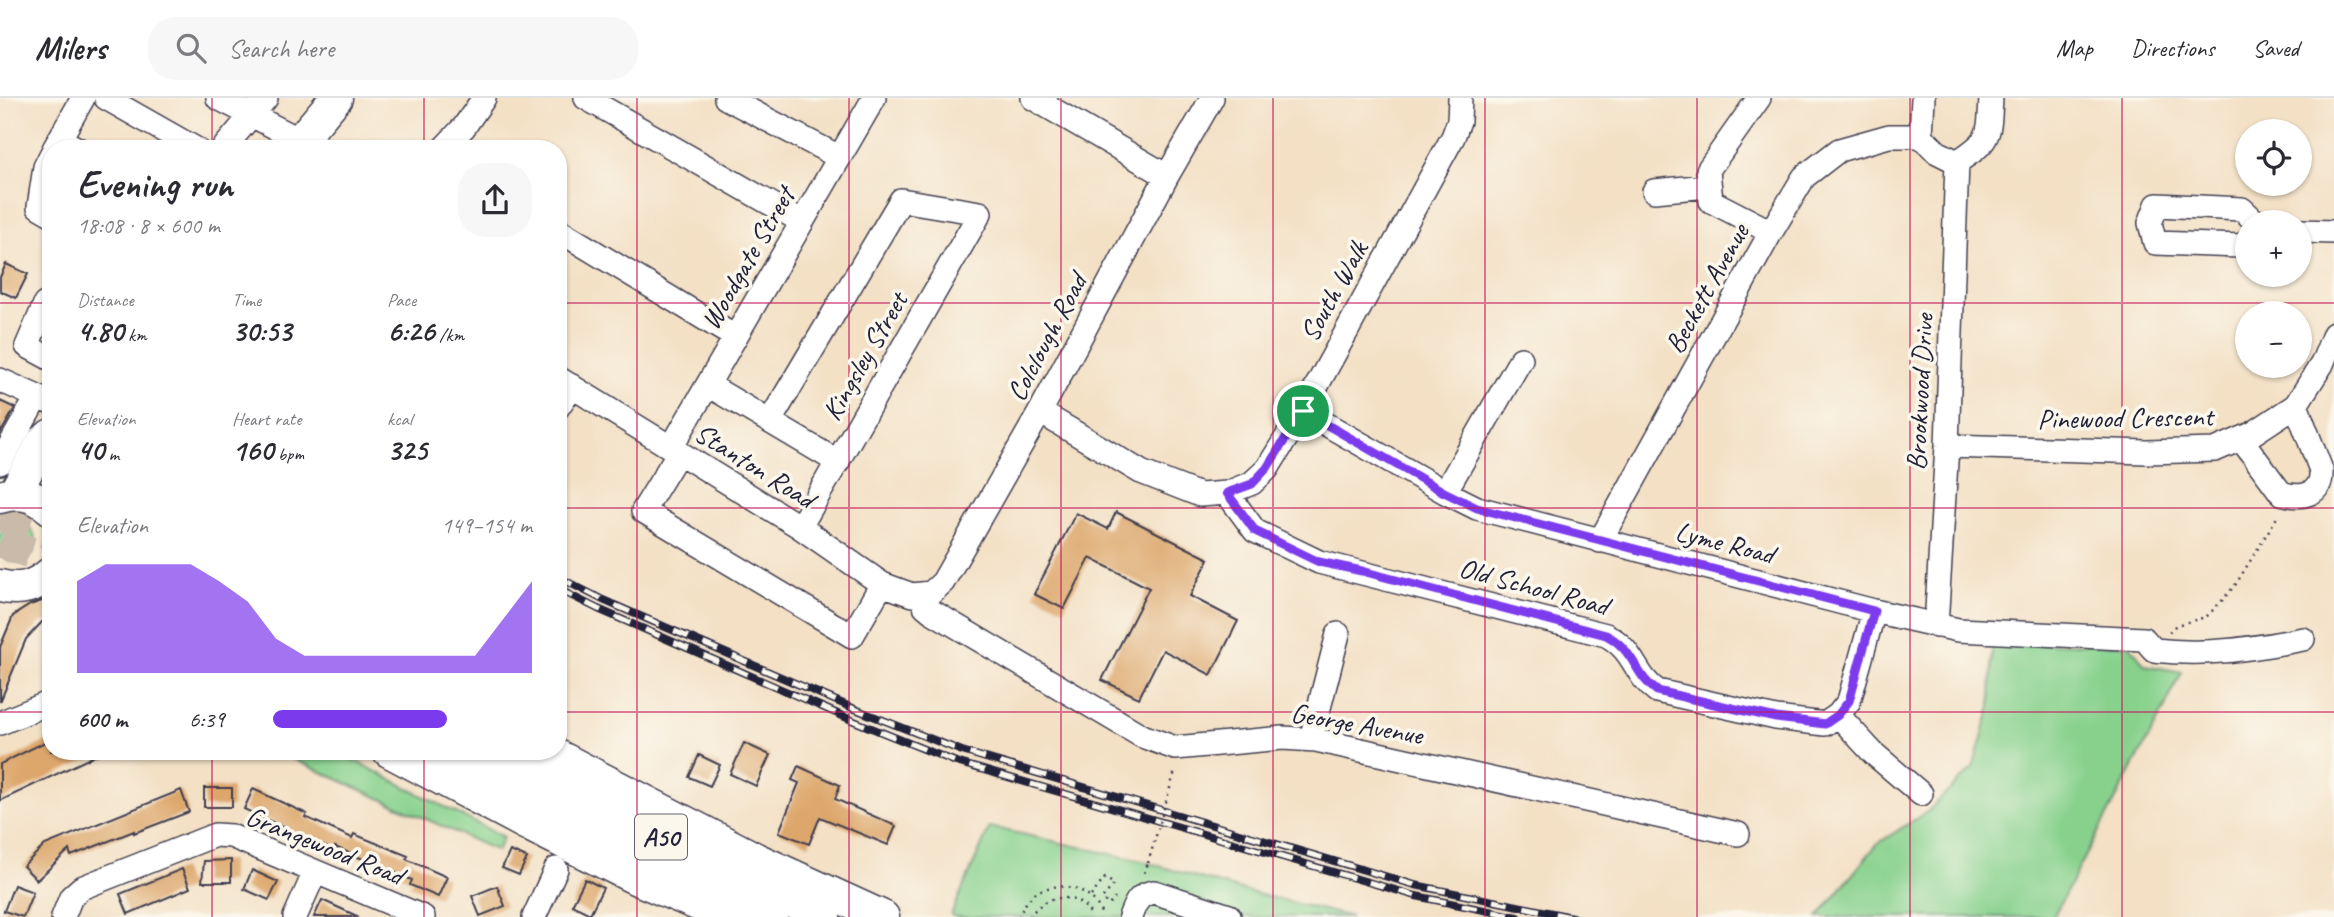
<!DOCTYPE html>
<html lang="en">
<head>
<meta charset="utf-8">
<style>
  :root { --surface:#fff; --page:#f7f7f7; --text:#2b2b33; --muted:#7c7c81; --line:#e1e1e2; --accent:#7c3aed }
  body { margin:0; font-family:Caveat,sans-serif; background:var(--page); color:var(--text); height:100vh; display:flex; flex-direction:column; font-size:26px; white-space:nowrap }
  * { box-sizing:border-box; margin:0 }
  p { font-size:23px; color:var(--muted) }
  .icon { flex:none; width:38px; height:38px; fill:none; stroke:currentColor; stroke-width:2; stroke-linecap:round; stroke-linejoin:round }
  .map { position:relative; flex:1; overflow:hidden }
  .drawer { position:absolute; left:42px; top:42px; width:525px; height:620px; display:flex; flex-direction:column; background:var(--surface); border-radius:28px; box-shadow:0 2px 5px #0004 }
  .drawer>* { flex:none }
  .tools { position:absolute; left:2235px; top:21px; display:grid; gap:14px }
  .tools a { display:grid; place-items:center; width:77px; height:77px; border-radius:50%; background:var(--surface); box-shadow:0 2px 5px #0004; font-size:35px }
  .pin { position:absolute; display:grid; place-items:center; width:60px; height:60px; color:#fff; margin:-30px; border:4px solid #fff; border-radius:50%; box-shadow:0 2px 7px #0007 }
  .round { display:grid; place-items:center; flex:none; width:74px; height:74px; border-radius:28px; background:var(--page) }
  .summary { display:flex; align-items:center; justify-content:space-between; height:119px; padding:0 35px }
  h1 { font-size:38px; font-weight:800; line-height:52px }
  .metrics { display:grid; grid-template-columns:repeat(3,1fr); gap:10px; height:119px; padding:7px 35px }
  .metrics div { display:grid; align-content:center }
  .metrics b { font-size:30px; font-weight:800 }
  .metrics small { font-size:19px; font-weight:400 }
  .metrics p { font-size:19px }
  .chart { height:196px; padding:14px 35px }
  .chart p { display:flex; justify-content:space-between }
  .chart svg { width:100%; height:126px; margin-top:7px; fill:var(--accent); opacity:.7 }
  ul { padding:0 35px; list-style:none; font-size:23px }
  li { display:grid; grid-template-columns:112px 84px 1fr; align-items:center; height:52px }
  li i { height:18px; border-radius:9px; background:var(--accent) }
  header { display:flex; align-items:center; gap:42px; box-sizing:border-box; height:98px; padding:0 35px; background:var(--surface); border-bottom:2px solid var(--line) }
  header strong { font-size:33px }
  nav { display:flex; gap:38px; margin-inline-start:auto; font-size:24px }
  .search { width:490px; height:63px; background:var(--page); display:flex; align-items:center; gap:18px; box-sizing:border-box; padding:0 24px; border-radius:28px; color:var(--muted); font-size:26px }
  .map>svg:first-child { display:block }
</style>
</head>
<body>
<header>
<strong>Milers</strong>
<div class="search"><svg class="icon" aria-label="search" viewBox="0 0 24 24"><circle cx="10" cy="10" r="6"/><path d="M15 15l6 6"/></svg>Search here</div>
<nav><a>Map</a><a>Directions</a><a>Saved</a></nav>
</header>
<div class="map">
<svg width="2334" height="819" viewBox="0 0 2334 819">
  <rect width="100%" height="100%" fill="#fbf7ec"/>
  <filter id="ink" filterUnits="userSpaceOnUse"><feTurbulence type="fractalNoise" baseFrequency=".0143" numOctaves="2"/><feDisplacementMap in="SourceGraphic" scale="14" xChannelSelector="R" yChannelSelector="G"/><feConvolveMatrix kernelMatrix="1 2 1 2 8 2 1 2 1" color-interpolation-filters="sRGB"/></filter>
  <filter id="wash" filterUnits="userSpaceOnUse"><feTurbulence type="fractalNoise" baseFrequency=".00686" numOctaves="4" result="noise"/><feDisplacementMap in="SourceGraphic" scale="28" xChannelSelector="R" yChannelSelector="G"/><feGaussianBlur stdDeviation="1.57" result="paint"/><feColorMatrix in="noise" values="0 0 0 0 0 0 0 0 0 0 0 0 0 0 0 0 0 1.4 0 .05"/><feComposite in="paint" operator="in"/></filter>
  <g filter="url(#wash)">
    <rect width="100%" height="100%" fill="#f3e0c5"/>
    <path fill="#87d18d" stroke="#547a64" stroke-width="2" d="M-2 445a19 19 0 1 1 38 0a19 19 0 1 1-38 0Z
      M 1992,544 L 2130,547 L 2145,567 L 2182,574 L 2163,613 L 2053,819 L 1818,819 L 1877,746 L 1928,713 L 1973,670 L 1991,608 Z
      M 275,653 L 336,653 L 503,739 L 497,753 Z
      M 990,729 L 1142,763 L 1241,792 L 1352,819 L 956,819 L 951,817 Z"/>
    <g id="blocks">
      <path fill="#dda76c" d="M 6,166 L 28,176 L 16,200 L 0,193 L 0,179 Z
        M 0,303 L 15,310 L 0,336 Z
        M 1116,414 L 1209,461 L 1190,498 L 1238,523 L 1211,577 L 1163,552 L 1139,600 L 1102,582 L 1149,490 L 1090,460 L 1064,511 L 1034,496 L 1076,415 L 1108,431 Z
        M 51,500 L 51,523 L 42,524 L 26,541 L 0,604 L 0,549 L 13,518 L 30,507 Z
        M 51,641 L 51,653 L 105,653 L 0,703 L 0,666 Z
        M 744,645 L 770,657 L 756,688 L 730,676 Z
        M 699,657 L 720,667 L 710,688 L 689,679 Z
        M 798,668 L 840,687 L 835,701 L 896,728 L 888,747 L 820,719 L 809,746 L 779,734 L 799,685 L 792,682 Z
        M 204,690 L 232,690 L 232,709 L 204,709 Z
        M 253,691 L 307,716 L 305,719 L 352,740 L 354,736 L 408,758 L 406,761 L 447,779 L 438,799 L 410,787 L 412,782 L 335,749 L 334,753 L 244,711 Z
        M 181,692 L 189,714 L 134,735 L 134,733 L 71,758 L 69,752 L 37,782 L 23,768 L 45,747 Z
        M 510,753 L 527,760 L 519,777 L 502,770 Z
        M 231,762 L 231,784 L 202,784 L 204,763 Z
        M 182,771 L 190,790 L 128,816 L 120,796 Z
        M 252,772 L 278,784 L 269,802 L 244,791 Z
        M 585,781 L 603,790 L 590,816 L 572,807 Z
        M 14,787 L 33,794 L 23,819 L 4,813 Z
        M 497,788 L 505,808 L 480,818 L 472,798 Z
        M 322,802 L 359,819 L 314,819 Z"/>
    </g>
  </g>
  <g filter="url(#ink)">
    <use href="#blocks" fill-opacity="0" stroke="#413e50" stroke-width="2"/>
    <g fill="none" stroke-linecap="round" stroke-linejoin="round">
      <path stroke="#c9baa9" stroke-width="32" stroke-dasharray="32 16" stroke-linecap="butt" d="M 0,417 L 51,436
        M 0,443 L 51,463"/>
      <defs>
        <path id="minor" d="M 106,0 L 196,51
          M 218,0 L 300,42
          M 586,0 L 801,123
          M 726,0 L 839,59
          M 1033,0 L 1167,78
          M 1759,0 L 1708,72 L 1711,103 L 1771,134
          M 1923,0 L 1921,38 L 1937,54 L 1957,64
          M 60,41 L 78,51
          M 54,51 L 83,0
          M 223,51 L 266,0
          M 443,51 L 464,29 L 484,0
          M 51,57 L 45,69 L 39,109 L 51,116
          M 1957,64 C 1991,42 1989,39 1991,0
          M 1654,93 L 1708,88
          M 558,132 L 735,239
          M 2300,133 L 2334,134
          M 2247,144 L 2241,148 L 2155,145 L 2150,125 L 2157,107 L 2242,111 L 2256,124
          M 51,210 L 45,206 L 27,248 L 51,261
          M 558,280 L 800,429 L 882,486 L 912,497 L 931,495 L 943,484 L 1040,314 L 1167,78 L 1212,0
          M 0,282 L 51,305
          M 708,287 L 838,364
          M 558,309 L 572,288
          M 1303,313 L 1445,394 L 1477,410 L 1874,513 L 1958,532 L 2144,541 L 2154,552 C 2206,558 2252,551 2303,541
          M 1040,314 L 1141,374 L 1200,397 L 1227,395 L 1252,385 L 1267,371 L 1303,313 L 1453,39 L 1459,23 L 1460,0
          M 770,323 L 901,102 L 980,115 L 800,429
          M 2241,341 L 2281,395 C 2301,401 2323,398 2321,372 L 2296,307
          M 1947,348 L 2147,354 L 2215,352 L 2252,336 L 2296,307 L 2322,266 L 2334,236
          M 671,350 L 874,0
          M 679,354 L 643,413 L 852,538 L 882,486
          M 0,365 L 37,299
          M 1445,394 L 1521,261
          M 1227,395 L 1255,433 L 1319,464 L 1606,537 C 1635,552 1634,577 1657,593 L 1776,620 L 1825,626 L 1838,617 L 1849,603 L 1874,513
          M 1600,443 L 1771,134 L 1804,79 L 1839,52 L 1889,38 L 1921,38
          M 922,497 L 925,508 L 931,513 L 1142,638 L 1175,650 L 1282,640 L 1316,642 L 1738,736
          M 1936,528 L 1947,348 L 1957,64
          M 1838,617 L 1873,655 L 1921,696
          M 0,625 L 51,604
          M 1311,641 L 1338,536
          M 63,819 L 71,799 L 81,790 L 215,737 L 231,738 L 423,819
          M 295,819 L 315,774
          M 534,819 L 556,771
          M 1130,819 C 1135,806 1138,796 1154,794 L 1229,818"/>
        <path id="highway" d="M 293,51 L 336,0
          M 14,396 L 43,344 L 51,337
          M 0,399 C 20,393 35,397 51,411
          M 0,488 C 20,493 35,489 51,475
          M 389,653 L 527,726 L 635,780 L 728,819
          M 444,653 L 585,727 L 772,819
          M 500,653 L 673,745 L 824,819
          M 548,653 L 756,761 L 883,819"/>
      </defs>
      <use href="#minor" stroke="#413e50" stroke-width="26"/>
      <use href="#highway" stroke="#413e50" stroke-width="35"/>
      <path stroke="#413e50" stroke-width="2.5" stroke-dasharray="2 5" stroke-linecap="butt" d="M 2169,534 L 2176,527 L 2206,519 L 2220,505 L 2236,486 L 2279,416
        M 354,653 L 367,659
        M 1144,775 L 1148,765
        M 1091,798 L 1105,780 L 1114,786 L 1102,801 L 1109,807 L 1115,800
        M 1019,819 C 1022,810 1030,797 1039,793 C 1063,782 1096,791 1102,819
        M 1030,819 C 1043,795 1080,792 1092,819"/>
      <use href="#minor" stroke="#fff" stroke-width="23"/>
      <use href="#highway" stroke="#fff" stroke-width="32"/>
      <defs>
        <path id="rail" d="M 558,479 L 603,502 L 855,611 L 962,653 L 1415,787 L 1572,819
          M 558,491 L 598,511 L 854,623 L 956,664 L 1416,798 L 1518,819"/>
      </defs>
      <use href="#rail" stroke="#22223b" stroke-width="8"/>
      <use href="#rail" stroke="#fbf7ec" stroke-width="5" stroke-dasharray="16" stroke-linecap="butt"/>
      <path stroke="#413e50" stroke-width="2.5" stroke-dasharray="2 5" stroke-linecap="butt" d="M 1148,765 L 1175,673"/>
    </g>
  </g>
  <g fill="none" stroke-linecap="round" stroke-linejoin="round" filter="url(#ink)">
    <defs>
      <path id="route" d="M 1303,313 L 1444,394 L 1477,410 L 1874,513 L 1849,603 L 1838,617 L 1825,626 L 1776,620 L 1657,593 C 1634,577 1635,552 1606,537 L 1362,473 L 1319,464 L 1255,433 L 1227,395 L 1252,386 L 1267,370 Z"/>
    </defs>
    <use href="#route" stroke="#fff" stroke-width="14"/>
    <use href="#route" stroke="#7c3aed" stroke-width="9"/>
  </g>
  <path fill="none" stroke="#c2185b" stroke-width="2" stroke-opacity="0.55" d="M 212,0 L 212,51M 424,0 L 424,51M 637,0 L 637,819M 849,0 L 849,819M 1061,0 L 1061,819M 1273,0 L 1273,819M 1485,0 L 1485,819M 1697,0 L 1697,819M 1910,0 L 1910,819M 2122,0 L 2122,819M 0,205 L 51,205M 558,205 L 2334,205M 0,410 L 51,410M 558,410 L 2334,410M 0,614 L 51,614M 558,614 L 2334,614M 212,653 L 212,819M 424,653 L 424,819"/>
  <g text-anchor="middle" stroke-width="7" stroke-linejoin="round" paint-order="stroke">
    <rect fill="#fbf7ec" stroke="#636270" stroke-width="2" x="635" y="716.5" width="52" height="45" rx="5"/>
    <g font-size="26" font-weight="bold" fill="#22223b">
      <text x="661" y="748">A50</text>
    </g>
    <g font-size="28" fill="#22223b" stroke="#fbf7ec">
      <text transform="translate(747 160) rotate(-60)" y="10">Woodgate Street</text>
      <text transform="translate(1706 190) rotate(-61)" y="10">Beckett Avenue</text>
      <text transform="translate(1333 193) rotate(-61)" y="10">South Walk</text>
      <text transform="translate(1046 239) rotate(-62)" y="10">Colclough Road</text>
      <text transform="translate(864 258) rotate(-60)" y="10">Kingsley Street</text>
      <text transform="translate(1919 294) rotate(-87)" y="10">Brookwood Drive</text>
      <text transform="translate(2125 319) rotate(-1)" y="10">Pinewood Crescent</text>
      <text transform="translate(755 367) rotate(32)" y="10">Stanton Road</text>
      <text transform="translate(1725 444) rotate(14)" y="10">Lyme Road</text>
      <text transform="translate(1534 488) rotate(15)" y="10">Old School Road</text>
      <text transform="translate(1357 625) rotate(10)" y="10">George Avenue</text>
      <text transform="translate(325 747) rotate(22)" y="10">Grangewood Road</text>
    </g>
  </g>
</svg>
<div class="tools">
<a><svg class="icon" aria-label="locate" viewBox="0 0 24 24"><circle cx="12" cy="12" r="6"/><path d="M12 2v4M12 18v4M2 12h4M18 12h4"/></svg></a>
<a>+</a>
<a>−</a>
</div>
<div class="pin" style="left:1303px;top:313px;background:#1e9e55"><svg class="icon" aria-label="arrive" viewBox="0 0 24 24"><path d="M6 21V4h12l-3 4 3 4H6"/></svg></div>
<section class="drawer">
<div class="summary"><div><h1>Evening run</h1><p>18:08 · 8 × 600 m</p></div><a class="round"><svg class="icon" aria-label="share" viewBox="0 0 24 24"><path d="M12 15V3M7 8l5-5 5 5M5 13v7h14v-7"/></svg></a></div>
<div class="metrics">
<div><p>Distance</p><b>4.80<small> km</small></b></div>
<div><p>Time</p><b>30:53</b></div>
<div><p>Pace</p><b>6:26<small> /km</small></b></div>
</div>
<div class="metrics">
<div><p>Elevation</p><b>40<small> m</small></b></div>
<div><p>Heart rate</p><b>160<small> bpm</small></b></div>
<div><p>kcal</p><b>325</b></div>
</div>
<div class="chart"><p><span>Elevation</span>149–154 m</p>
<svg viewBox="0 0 160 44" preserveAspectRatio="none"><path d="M0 44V12L10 6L20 6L30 6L40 6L50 12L60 19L70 32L80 38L90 38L100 38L110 38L120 38L130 38L140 38L150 25L160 12V44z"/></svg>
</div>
<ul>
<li><b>600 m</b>6:39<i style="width:67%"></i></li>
</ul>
</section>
</div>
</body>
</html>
